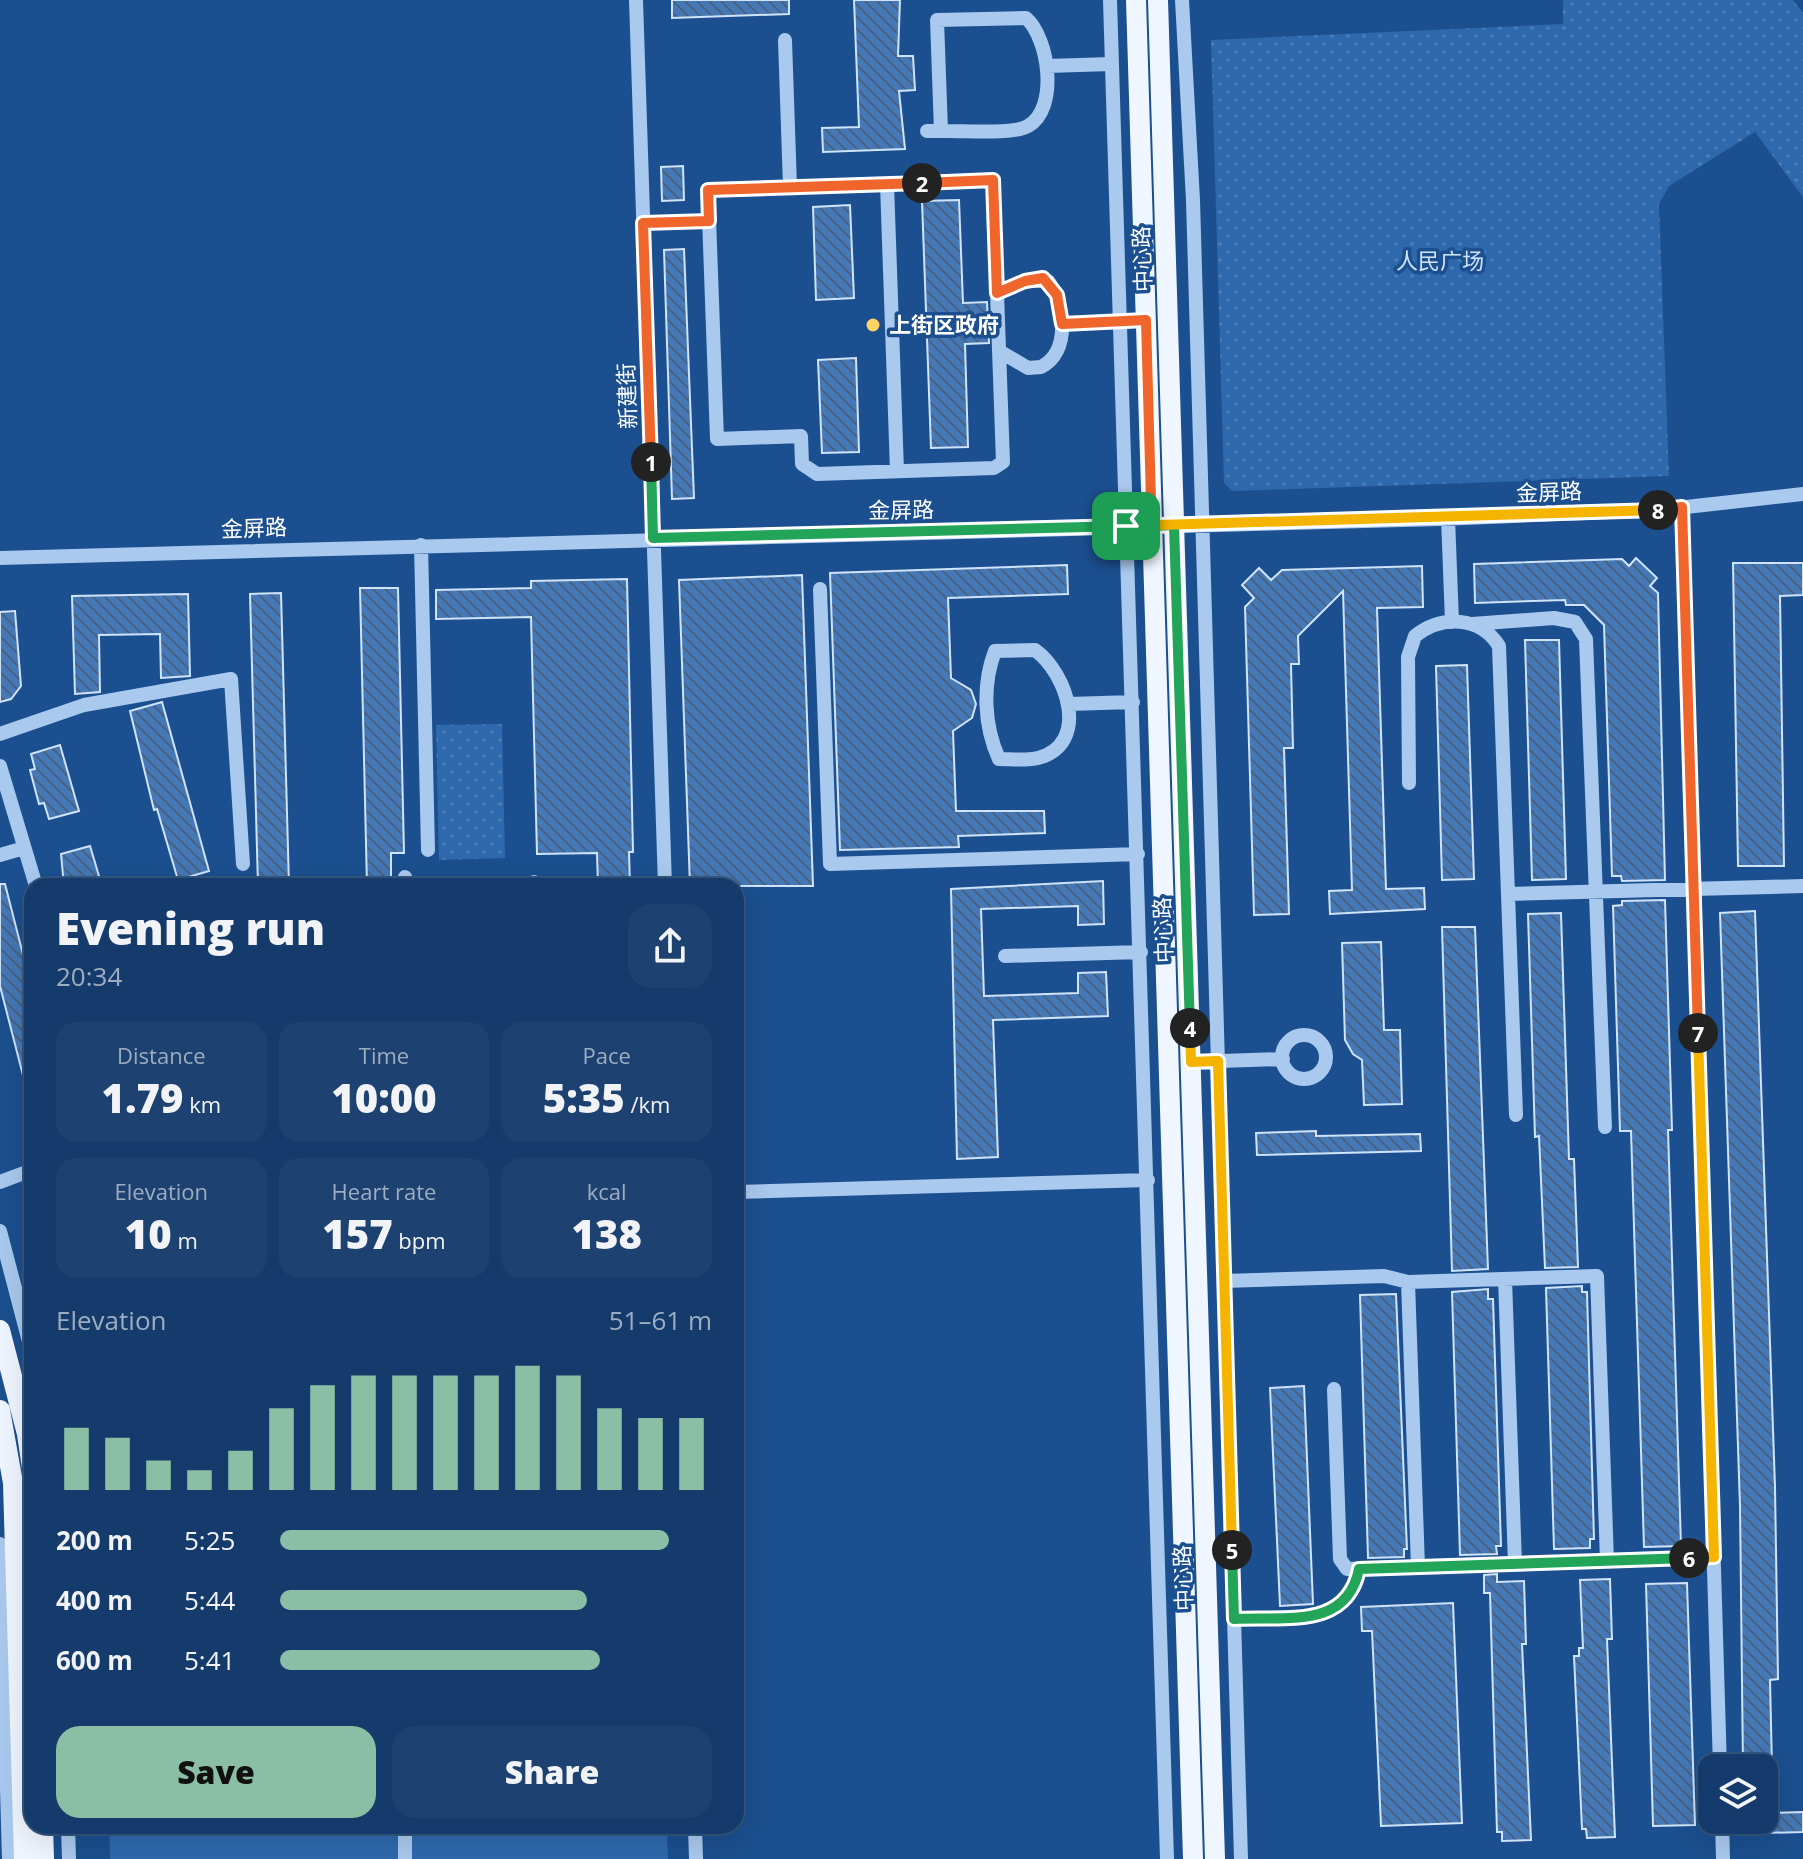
<!DOCTYPE html>
<html lang="en">
<head>
<meta charset="utf-8">
<style>
  :root { --surface:#143b6b; --page:#1d4271; --text:#f1f3f6; --muted:#9dadc1; --line:#33557e; --accent:#8abfa5 }
  body { margin:0; font-family:"Open Sans","Noto Sans SC",sans-serif; background:var(--page); color:var(--text); height:100vh; display:flex; flex-direction:column; font-size:30px; white-space:nowrap }
  * { box-sizing:border-box; margin:0 }
  p { font-size:26px; color:var(--muted) }
  .icon { flex:none; width:44px; height:44px; fill:none; stroke:currentColor; stroke-width:2; stroke-linecap:round; stroke-linejoin:round }
  .map { position:relative; flex:1; overflow:hidden }
  .sheet { position:absolute; left:24px; top:878px; width:720px; height:956px; display:flex; flex-direction:column; background:var(--surface); border-radius:24px; box-shadow:0 8px 32px #0002,0 0 0 2px var(--line) }
  .sheet>* { flex:none }
  .fabs { position:absolute; left:1698px; top:1754px; display:grid; gap:16px }
  .fabs a { display:grid; place-items:center; width:80px; height:80px; border-radius:16px; background:var(--surface); box-shadow:0 8px 32px #0002,0 0 0 2px var(--line); font-size:40px }
  .pin { position:absolute; display:grid; place-items:center; width:68px; height:68px; color:#fff; margin:-34px; border-radius:16px; box-shadow:0 4px 12px #0006 }
  .km { position:absolute; width:40px; height:40px; margin:-20px; border-radius:50%; background:#222; color:#fff; font-size:22px; line-height:40px; text-align:center }
  .round { display:grid; place-items:center; flex:none; width:84px; height:84px; border-radius:24px; background:var(--page) }
  .head { display:flex; align-items:center; justify-content:space-between; height:136px; padding:0 32px }
  h1 { font-size:44px; font-weight:800; line-height:60px }
  .figures { display:grid; grid-template-columns:repeat(3,1fr); gap:12px; height:136px; padding:8px 32px }
  .figures div { display:grid; align-content:center; border-radius:20px; background:var(--page); text-align:center }
  .figures b { font-size:40px; font-weight:800 }
  .figures small { font-size:22px; font-weight:400 }
  .figures p { font-size:22px }
  .chart { height:224px; padding:16px 32px }
  .chart p { display:flex; justify-content:space-between }
  .chart svg { width:100%; height:144px; margin-top:8px; stroke:var(--accent); stroke-width:6 }
  .action { display:flex; gap:16px; margin-top:auto; padding:16px 32px }
  .action a { flex:1; height:92px; border-radius:24px; background:var(--accent); color:#111; font-size:32px; font-weight:800; line-height:92px; text-align:center }
  .action a+a { background:var(--page); color:var(--text) }
  ul { padding:0 32px; list-style:none; font-size:26px }
  li { display:grid; grid-template-columns:128px 96px 1fr; align-items:center; height:60px }
  li i { height:20px; border-radius:10px; background:var(--accent) }
  .map>svg:first-child { display:block }
</style>
</head>
<body>
<div class="map">
<svg width="1803" height="1859" viewBox="0 0 1803 1859">
  <defs>
    <pattern id="green-dots" width="8" height="8" patternUnits="userSpaceOnUse" patternTransform="scale(2)"><rect width="8" height="8" fill="#2e69ad"/><path d="M2 2h.1M6 6h.1" fill="none" stroke="#4d80b9" stroke-width="1.8" stroke-linecap="round"/></pattern>
    <pattern id="building-back-hatch" width="6" height="6" patternUnits="userSpaceOnUse" patternTransform="scale(2)"><rect width="6" height="6" fill="#4478b7"/><path d="M-1 5l2 2M0 0l6 6M5-1l2 2" fill="none" stroke="#486282"/></pattern>
  </defs>
  <rect width="100%" height="100%" fill="#1b4f8f"/>
  <path fill="url(#green-dots)" d="M 1563,0 L 1793,0 L 1803,13 L 1803,197 L 1755,132 L 1669,186 L 1659,204 L 1669,476 L 1232,491 L 1224,483 L 1211,40 L 1563,24 Z
    M 502,724 L 505,858 L 439,860 L 436,725 Z"/>
  <path fill="#2e69ad" d="M 109,1826 L 667,1826 L 668,1859 L 110,1859 Z"/>
  <path fill="url(#building-back-hatch)" stroke="#cfe3fa" stroke-width="2" d="M 672,0 L 789,0 L 789,14 L 672,18 Z
    M 854,0 L 900,0 L 898,56 L 913,56 L 915,90 L 899,91 L 905,149 L 823,152 L 822,128 L 859,127 Z
    M 683,166 L 684,200 L 662,201 L 661,167 Z
    M 959,200 L 963,303 L 987,302 L 989,343 L 965,344 L 968,447 L 931,448 L 922,201 Z
    M 850,205 L 854,298 L 816,300 L 813,207 Z
    M 684,249 L 694,498 L 672,499 L 664,250 Z
    M 856,358 L 859,452 L 822,453 L 818,360 Z
    M 1636,558 L 1657,578 L 1650,586 L 1658,593 L 1665,880 L 1622,881 L 1621,876 L 1612,876 L 1604,625 L 1584,605 L 1566,605 L 1565,600 L 1475,603 L 1474,564 L 1622,559 L 1629,566 Z
    M 1733,563 L 1803,563 L 1803,595 L 1780,596 L 1784,866 L 1738,866 Z
    M 1067,565 L 1068,594 L 948,598 L 951,678 L 971,690 L 976,704 L 972,718 L 953,731 L 956,811 L 1044,811 L 1045,833 L 958,836 L 959,847 L 840,850 L 830,573 Z
    M 1422,566 L 1423,607 L 1377,608 L 1386,889 L 1424,888 L 1425,909 L 1330,914 L 1329,891 L 1352,890 L 1343,591 L 1298,636 L 1299,664 L 1291,664 L 1293,748 L 1284,748 L 1289,914 L 1254,915 L 1245,607 L 1254,598 L 1242,585 L 1259,568 L 1271,580 L 1282,570 Z
    M 802,575 L 813,886 L 690,886 L 679,580 Z
    M 627,579 L 633,852 L 629,852 L 630,886 L 598,886 L 597,853 L 537,854 L 531,617 L 436,619 L 436,590 L 531,588 L 531,581 Z
    M 360,588 L 398,588 L 404,853 L 391,853 L 391,886 L 367,886 Z
    M 281,593 L 289,886 L 258,886 L 250,594 Z
    M 188,594 L 190,676 L 161,678 L 160,634 L 99,635 L 100,692 L 75,694 L 72,596 Z
    M 15,611 L 21,686 L 11,699 L 0,702 L 0,612 Z
    M 1525,640 L 1559,640 L 1566,879 L 1532,880 Z
    M 1467,665 L 1474,879 L 1442,880 L 1436,666 Z
    M 162,702 L 209,871 L 178,880 L 157,809 L 154,810 L 130,711 Z
    M 60,745 L 79,811 L 49,819 L 44,803 L 39,804 L 30,770 L 35,769 L 31,754 Z
    M 90,846 L 102,886 L 64,886 L 61,854 Z
    M 1103,881 L 1104,924 L 1078,925 L 1078,906 L 981,909 L 984,996 L 1078,993 L 1078,973 L 1106,972 L 1108,1016 L 993,1020 L 998,1157 L 957,1159 L 951,889 Z
    M 0,884 L 5,884 L 28,974 L 32,973 L 32,1091 L 27,1091 L 0,986 Z
    M 1665,900 L 1672,1130 L 1668,1130 L 1681,1546 L 1644,1547 L 1631,1131 L 1620,1131 L 1613,906 L 1622,905 L 1622,901 Z
    M 1755,911 L 1775,1487 L 1778,1679 L 1770,1680 L 1772,1768 L 1743,1768 L 1740,1506 L 1720,913 Z
    M 1561,913 L 1569,1159 L 1574,1159 L 1578,1267 L 1545,1268 L 1539,1136 L 1535,1137 L 1528,914 Z
    M 1442,927 L 1475,927 L 1488,1269 L 1452,1271 Z
    M 1381,942 L 1384,1030 L 1400,1030 L 1402,1104 L 1364,1105 L 1362,1060 L 1353,1054 L 1345,1040 L 1342,943 Z
    M 1316,1131 L 1316,1136 L 1420,1134 L 1421,1151 L 1257,1155 L 1256,1133 Z
    M 1582,1286 L 1582,1292 L 1587,1292 L 1594,1539 L 1590,1539 L 1590,1548 L 1554,1549 L 1546,1288 Z
    M 1488,1289 L 1488,1299 L 1493,1299 L 1501,1546 L 1496,1546 L 1497,1554 L 1460,1555 L 1452,1292 Z
    M 1396,1294 L 1407,1549 L 1404,1549 L 1404,1557 L 1368,1558 L 1360,1295 Z
    M 1304,1386 L 1313,1604 L 1280,1606 L 1270,1388 Z
    M 1497,1574 L 1497,1582 L 1524,1581 L 1526,1644 L 1522,1644 L 1531,1840 L 1502,1841 L 1502,1832 L 1497,1832 L 1490,1593 L 1484,1593 L 1484,1575 Z
    M 1610,1579 L 1612,1639 L 1607,1639 L 1615,1837 L 1587,1838 L 1586,1829 L 1582,1829 L 1574,1656 L 1579,1656 L 1579,1648 L 1583,1648 L 1580,1580 Z
    M 1687,1583 L 1695,1825 L 1653,1826 L 1646,1584 Z
    M 1453,1603 L 1462,1823 L 1381,1826 L 1372,1631 L 1362,1631 L 1361,1607 Z
    M 1803,1812 L 1803,1832 L 1764,1833 L 1764,1813 Z"/>
  <g fill="none" stroke-linecap="round" stroke-linejoin="round">
    <path stroke="#a9c9ee" stroke-width="14" d="M 636,0 L 665,886
      M 1110,0 L 1167,1859
      M 1182,0 L 1193,200 L 1241,1859
      M 785,40 L 790,187
      M 1047,66 L 1111,64
      M 927,131 L 941,131 C 961,130 1013,135 1028,126 C 1059,109 1049,38 1026,18 L 937,20 L 941,131
      M 993,180 L 1003,462 L 994,468 L 817,474 L 802,464 L 801,436 L 717,439 L 708,190 Z
      M 887,184 L 897,471
      M 643,223 L 709,221
      M 997,293 L 1025,281 L 1048,281 C 1065,304 1071,352 1041,367 L 1028,368 L 999,351
      M 1062,324 L 1146,320
      M 1682,507 L 1720,1768
      M 1448,518 L 1452,622
      M 421,545 L 428,850
      M 0,558 L 1440,519 L 1659,510 L 1803,494
      M 820,589 L 830,864 L 1138,854
      M 1472,624 L 1554,618 L 1575,622 L 1586,639 L 1605,1127
      M 1035,650 C 1067,673 1091,744 1038,758 C 1026,761 1011,759 999,759 C 984,726 982,685 995,651 Z
      M 1069,704 L 1133,702
      M 0,734 L 84,705 L 231,679 L 243,864
      M 0,766 L 36,886
      M 1409,783 L 1408,657 L 1415,636 C 1442,615 1480,616 1499,646 L 1516,1115
      M 0,855 L 24,848
      M 405,877 L 406,886
      M 534,882 L 534,886
      M 1508,894 L 1803,886
      M 1005,956 L 1141,952
      M1282 1057a22 22 0 1 1 44 0a22 22 0 1 1-44 0Z
      M 1191,1062 L 1283,1059
      M 0,1182 L 32,1170
      M 736,1192 L 1148,1180
      M 0,1231 L 32,1353
      M 1505,1279 L 1515,1564
      M 1224,1281 L 1384,1276 L 1408,1282
      M 1334,1389 L 1340,1559 L 1347,1569 L 1714,1557
      M 0,1544 L 9,1859
      M 1418,1567 L 1408,1282 L 1597,1276 L 1607,1561
      M 1234,1619 C 1285,1616 1347,1630 1359,1569
      M 1722,1820 L 1723,1859
      M 68,1826 L 69,1859
      M 405,1826 L 405,1859
      M 695,1826 L 696,1859"/>
    <path stroke="#f0f6ff" stroke-width="20" d="M 1136,0 L 1193,1859
      M 1158,0 L 1215,1859
      M 0,1330 L 27,1434 L 32,1468
      M 0,1410 L 13,1483 L 24,1859
      M 43,1826 L 44,1859"/>
  </g>
  <g fill="none" stroke-linecap="round" stroke-linejoin="round">
    <defs>
      <path id="split-1" d="M 651,462 L 653,538 L 1126,526"/>
      <path id="split-2" d="M 651,462 L 643,223 L 709,221 L 708,190 L 922,183"/>
      <path id="split-3" d="M 922,183 L 993,180 L 997,293 L 1025,281 L 1043,278 L 1057,295 L 1062,324 L 1146,320 L 1151,501"/>
      <path id="split-4" d="M 1151,501 L 1152,526 L 1174,525 L 1190,1028"/>
      <path id="split-5" d="M 1190,1028 L 1191,1062 L 1218,1061 L 1232,1550"/>
      <path id="split-6" d="M 1232,1550 L 1234,1619 C 1285,1616 1347,1630 1359,1569 L 1689,1558"/>
      <path id="split-7" d="M 1689,1558 L 1714,1557 L 1698,1033"/>
      <path id="split-8" d="M 1658,510 L 1682,507 L 1698,1033"/>
      <path id="split-9" d="M 1126,526 L 1658,510"/>
    </defs>
    <use href="#split-1" stroke="#fff" stroke-width="16"/>
    <use href="#split-2" stroke="#fff" stroke-width="16"/>
    <use href="#split-3" stroke="#fff" stroke-width="16"/>
    <use href="#split-4" stroke="#fff" stroke-width="16"/>
    <use href="#split-5" stroke="#fff" stroke-width="16"/>
    <use href="#split-6" stroke="#fff" stroke-width="16"/>
    <use href="#split-7" stroke="#fff" stroke-width="16"/>
    <use href="#split-8" stroke="#fff" stroke-width="16"/>
    <use href="#split-9" stroke="#fff" stroke-width="16"/>
    <use href="#split-1" stroke="#22a559" stroke-width="10"/>
    <use href="#split-2" stroke="#f0652b" stroke-width="10"/>
    <use href="#split-3" stroke="#f0652b" stroke-width="10"/>
    <use href="#split-4" stroke="#22a559" stroke-width="10"/>
    <use href="#split-5" stroke="#f5b400" stroke-width="10"/>
    <use href="#split-6" stroke="#22a559" stroke-width="10"/>
    <use href="#split-7" stroke="#f5b400" stroke-width="10"/>
    <use href="#split-8" stroke="#f0652b" stroke-width="10"/>
    <use href="#split-9" stroke="#f5b400" stroke-width="10"/>
  </g>
  <circle fill="#ffd166" stroke="#1b4f8f" stroke-width="3" cx="873" cy="325" r="8"/>
  <g text-anchor="middle" stroke-width="7" stroke-linejoin="round" paint-order="stroke">
    <g font-size="22" fill="#fff" stroke="#1b4f8f">
      <text transform="translate(1142 259) rotate(-92)" y="8">中心路</text>
      <text transform="translate(627 396) rotate(-92)" y="8">新建街</text>
      <text transform="translate(1549 492) rotate(-2)" y="8">金屏路</text>
      <text transform="translate(901 510) rotate(-1)" y="8">金屏路</text>
      <text transform="translate(254 528) rotate(-2)" y="8">金屏路</text>
      <text transform="translate(1163 930) rotate(-92)" y="8">中心路</text>
      <text transform="translate(1183 1578) rotate(-92)" y="8">中心路</text>
    </g>
    <g font-size="22" fill="#cfe3fa" stroke="#1b4f8f">
      <text x="1440" y="269">人民广场</text>
    </g>
    <g font-size="22" font-weight="bold" fill="#fff" stroke="#1b4f8f" text-anchor="start">
      <text x="889" y="333">上街区政府</text>
    </g>
  </g>
</svg>
<div class="fabs">
<a><svg class="icon" aria-label="layers" viewBox="0 0 24 24"><path d="M12 4l9 5-9 5-9-5zM3 14l9 5 9-5"/></svg></a>
</div>
<div class="pin" style="left:1126px;top:526px;background:#1e9e55"><svg class="icon" aria-label="arrive" viewBox="0 0 24 24"><path d="M6 21V4h12l-3 4 3 4H6"/></svg></div>
<b class="km" style="left:651px;top:462px">1</b>
<b class="km" style="left:922px;top:183px">2</b>
<b class="km" style="left:1190px;top:1028px">4</b>
<b class="km" style="left:1232px;top:1550px">5</b>
<b class="km" style="left:1689px;top:1558px">6</b>
<b class="km" style="left:1698px;top:1033px">7</b>
<b class="km" style="left:1658px;top:510px">8</b>
<section class="sheet">
<div class="head"><div><h1>Evening run</h1><p>20:34</p></div><a class="round"><svg class="icon" aria-label="share" viewBox="0 0 24 24"><path d="M12 15V3M7 8l5-5 5 5M5 13v7h14v-7"/></svg></a></div>
<div class="figures">
<div><p>Distance</p><b>1.79<small> km</small></b></div>
<div><p>Time</p><b>10:00</b></div>
<div><p>Pace</p><b>5:35<small> /km</small></b></div>
</div>
<div class="figures">
<div><p>Elevation</p><b>10<small> m</small></b></div>
<div><p>Heart rate</p><b>157<small> bpm</small></b></div>
<div><p>kcal</p><b>138</b></div>
</div>
<div class="chart"><p><span>Elevation</span>51–61 m</p>
<svg viewBox="0 0 160 44" preserveAspectRatio="none"><path d="M5 44V25M15 44V28M25 44V35M35 44V38M45 44V32M55 44V19M65 44V12M75 44V9M85 44V9M95 44V9M105 44V9M115 44V6M125 44V9M135 44V19M145 44V22M155 44V22"/></svg>
</div>
<ul>
<li><b>200 m</b>5:25<i style="width:90%"></i></li>
<li><b>400 m</b>5:44<i style="width:71%"></i></li>
<li><b>600 m</b>5:41<i style="width:74%"></i></li>
</ul>
<div class="action"><a>Save</a><a>Share</a></div>
</section>
</div>
</body>
</html>
